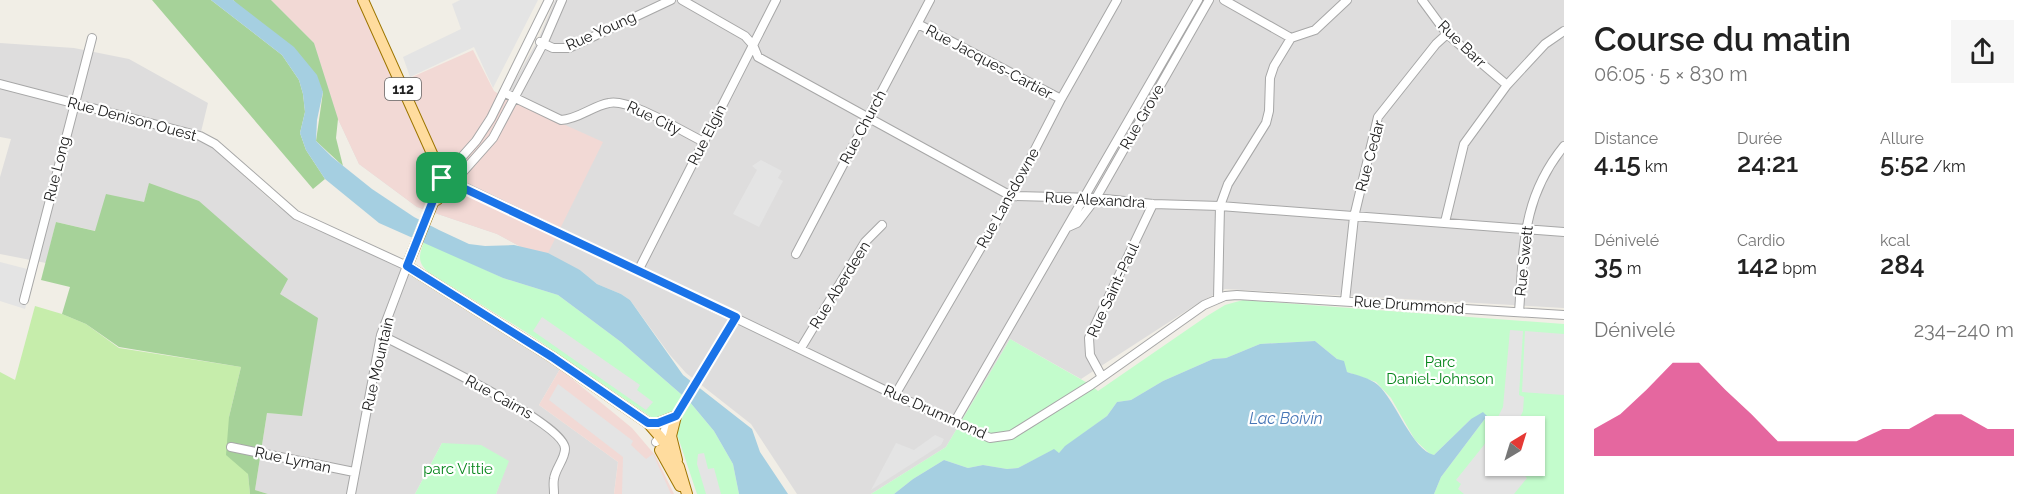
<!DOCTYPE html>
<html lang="fr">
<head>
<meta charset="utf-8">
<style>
  :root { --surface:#fff; --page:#f6f6f6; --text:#222; --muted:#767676; --accent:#db2777 }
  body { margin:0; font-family:Raleway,sans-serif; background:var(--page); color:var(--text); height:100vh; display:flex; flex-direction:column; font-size:22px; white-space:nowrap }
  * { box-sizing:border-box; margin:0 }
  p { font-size:20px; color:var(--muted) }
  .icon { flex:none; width:33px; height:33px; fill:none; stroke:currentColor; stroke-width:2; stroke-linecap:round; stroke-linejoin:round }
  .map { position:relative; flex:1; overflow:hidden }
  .panel { display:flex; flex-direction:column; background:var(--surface); width:480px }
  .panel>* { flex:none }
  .needle { width:39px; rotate:38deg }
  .buttons { position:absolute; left:1485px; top:416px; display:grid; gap:12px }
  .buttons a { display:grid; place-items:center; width:60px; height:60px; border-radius:0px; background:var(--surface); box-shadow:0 2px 4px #0004; font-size:30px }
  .pin { position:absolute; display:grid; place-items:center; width:51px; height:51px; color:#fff; margin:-26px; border-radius:12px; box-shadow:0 3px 9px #0006 }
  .round { display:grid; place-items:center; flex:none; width:63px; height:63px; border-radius:0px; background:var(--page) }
  .overview { display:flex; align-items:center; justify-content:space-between; height:102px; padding:0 30px }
  h1 { font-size:33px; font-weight:600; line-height:45px }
  .metrics { display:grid; grid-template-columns:repeat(3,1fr); gap:9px; height:102px; padding:6px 30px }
  .metrics div { display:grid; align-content:center }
  .metrics b { font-size:26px; font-weight:600 }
  .metrics small { font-size:16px; font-weight:400 }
  .metrics p { font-size:16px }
  .chart { height:168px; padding:12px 30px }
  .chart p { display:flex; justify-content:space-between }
  .chart svg { width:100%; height:108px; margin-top:6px; fill:var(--accent); opacity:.7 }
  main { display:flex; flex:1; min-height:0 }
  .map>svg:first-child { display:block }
</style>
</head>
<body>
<main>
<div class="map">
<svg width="1564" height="494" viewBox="0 0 1564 494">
  <rect width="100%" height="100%" fill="#f1eee6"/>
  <path fill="#dedddd" d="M 271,0 L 445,177 L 505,98 L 538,40 L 555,0 L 1564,0 L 1564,308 L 1225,289 L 1200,302 L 1081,379 L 1010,339 L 946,447 L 871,494 L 797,494 L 751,424 L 686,373 L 670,355 L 630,300 L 621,294 L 597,284 L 580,270 L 525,249 L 497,234 L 417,207 L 359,164 L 338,119 Z
    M 0,43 L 74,48 L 129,59 L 208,103 L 200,136 L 274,203 L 301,223 L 405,267 L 560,369 L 539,405 L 618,462 L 614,494 L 496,494 L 508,461 L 442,443 L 415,494 L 268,494 L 255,490 L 267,413 L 302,415 L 280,294 L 149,184 L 144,202 L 96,231 L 56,222 L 46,263 L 0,254 L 0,177 L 11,139 L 0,137 Z"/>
  <path fill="#f2d9d5" d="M 271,0 L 363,0 L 403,81 L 473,50 L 494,91 L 505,98 L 603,142 L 548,253 L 525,249 L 497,234 L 417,207 L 359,164 L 338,119 L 314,43 Z
    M 560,369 L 632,428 L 655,455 L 674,494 L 614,494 L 618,462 L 539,405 Z"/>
  <path fill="#c6edab" d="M 35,306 L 62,314 L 86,324 L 119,348 L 241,367 L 229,417 L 248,474 L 250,494 L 0,494 L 0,372 L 15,380 Z"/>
  <path fill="#a6d299" d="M 152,0 L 211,0 L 282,55 L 299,80 L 303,94 L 305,112 L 300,133 L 306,150 L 325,179 L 313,189 Z
    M 233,0 L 271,0 L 314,43 L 338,119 L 336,138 L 343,166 L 316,141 L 323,92 Z
    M 149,183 L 199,201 L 288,279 L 280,294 L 318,318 L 302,416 L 267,413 L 255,490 L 268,494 L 250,494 L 248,474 L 226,455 L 229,417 L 241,367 L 119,347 L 86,324 L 62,314 L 70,287 L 41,280 L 56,222 L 95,231 L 106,194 L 144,202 Z"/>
  <path fill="#c3fccc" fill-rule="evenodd" d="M 424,241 L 503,278 L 558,295 L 621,342 L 689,401 L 714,431 L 733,464 L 739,494 L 697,494 L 677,434 L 682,417 L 675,413 L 654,419 L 529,334 L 428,272 C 417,262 419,255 424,241 Z
    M 1243,300 L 1564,324 L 1564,494 L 1434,494 L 1441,477 L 1487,416 L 1471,419 L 1434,455 L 1430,454 L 1415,440 L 1391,398 L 1376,382 L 1347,372 L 1337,359 L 1315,341 L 1260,344 L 1226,358 L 1213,359 L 1163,381 L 1131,400 L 1117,402 L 1107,416 L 1066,446 L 1059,453 L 1053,450 L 1018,468 L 1007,469 L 983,465 L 968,468 L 944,460 L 913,479 L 894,494 L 871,494 L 946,447 L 1010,339 L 1091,385 L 1098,391 L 1207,316 L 1225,305 ZM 1496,426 L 1534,426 L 1534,465 L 1496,465 Z
    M 442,443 L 481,445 L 509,461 L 496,494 L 415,494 Z"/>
  <path fill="#e4e4e4" d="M 460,0 L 538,0 L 493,88 L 474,47 L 410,77 L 403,57 L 461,29 L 452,4 Z
    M 761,160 L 782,171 L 778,178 L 783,181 L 759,227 L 733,214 L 757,170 L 752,166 Z
    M 0,262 L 35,271 L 25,309 L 0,301 Z
    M 542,317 L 640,385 L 637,390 L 653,402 L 646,410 L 533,331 Z
    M 1510,330 L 1523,331 L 1519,395 L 1524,397 L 1523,411 L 1516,426 L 1496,426 L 1496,465 L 1521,465 L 1529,471 L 1525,476 L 1527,478 L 1514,494 L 1464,494 L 1458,489 L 1461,484 L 1456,480 L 1484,445 L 1503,407 Z
    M 1525,331 L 1564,334 L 1564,395 L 1522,392 Z
    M 558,384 L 633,441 L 631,445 L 646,459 L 653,454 L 671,494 L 622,494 L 623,457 L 549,400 Z
    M 935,435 L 944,439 L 941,445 L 871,490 L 896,443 L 914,450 Z
    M 704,453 L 708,469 L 714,468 L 721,494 L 706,494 L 697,464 L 698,454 Z"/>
  <path fill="#a5cfe1" d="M 211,0 L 233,0 L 294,47 L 317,75 L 323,92 L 317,120 L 316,141 L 332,157 L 372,189 L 414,217 L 439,230 L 469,244 L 485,246 L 514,245 L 548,253 L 580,270 L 597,284 L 621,294 L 630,300 L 683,375 L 752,429 L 760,452 L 788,494 L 739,494 L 733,464 L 714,431 L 689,401 L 621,342 L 558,295 L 503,278 L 379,223 L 325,179 L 306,150 L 300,133 L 305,112 L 303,94 L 299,80 L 282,55 Z
    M 1315,341 L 1337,359 L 1344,361 L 1347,372 C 1356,375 1370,378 1378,385 C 1396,401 1412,450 1434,455 L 1471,419 L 1483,412 L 1487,416 L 1441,477 L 1434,494 L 894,494 L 913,479 L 944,460 L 968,468 L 983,465 L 1007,469 L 1018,468 L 1054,449 L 1059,453 L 1065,446 L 1107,416 L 1117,402 L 1131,400 L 1163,381 L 1213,359 L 1226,358 L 1260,344 Z"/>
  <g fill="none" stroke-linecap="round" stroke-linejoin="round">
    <defs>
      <path id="minor" d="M 562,0 L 543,44 L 493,138 L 454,182 L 895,395 L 990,438 L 1011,435 L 1091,385 L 1204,305 L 1225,296 L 1237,295 L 1564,315
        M 682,0 L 745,36 L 753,45 L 758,57 L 1011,196 L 1096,198 L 1153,204 L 1220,206 L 1564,232
        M 1224,0 L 1291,38
        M 1422,0 L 1447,34 L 1507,85
        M 918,24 L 1061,99
        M 540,42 L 553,48 L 569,48 L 671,0
        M 0,84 L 200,136 L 215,144 L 296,215 L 407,266 L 381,335 L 351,494
        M 505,93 L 561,120 C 579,119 592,106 609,103 C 629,98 683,132 704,142
        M 443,178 L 476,141 L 491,118 L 549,0
        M 1445,222 L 1464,144 L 1507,85 L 1545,44 L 1564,31
        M 1068,227 L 1077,223 L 1096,198 L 1209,0
        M 796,254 L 930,0
        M 638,271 L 776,0
        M 1218,299 L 1220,206 L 1228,184 L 1266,123 L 1269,111 L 1270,78 L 1274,66 L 1291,38 L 1315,30 L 1347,0
        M 24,300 L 92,38
        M 1345,301 L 1354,217 L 1378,117 L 1436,44 L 1447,34
        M 1519,312 C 1524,248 1521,199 1564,146
        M 381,335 C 409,350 566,423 565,449 C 565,459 555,469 554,479 C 553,483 554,488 554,493
        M 801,348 L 865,242 L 882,225
        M 1102,377 L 1090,355 L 1089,338 L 1153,204
        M 895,395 L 1011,196 L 1061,99 L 1117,0
        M 954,423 L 1198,0
        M 656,442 L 679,412 L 736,317
        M 231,447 L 354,472"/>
      <path id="major" d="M 363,0 L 443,178 L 454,182 L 437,200
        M 443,178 L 407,266 L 552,357 L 648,423 L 661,438 L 679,467 L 687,494
        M 676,416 L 671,436 L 677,460
        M 648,423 L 658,423 L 676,416
        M 660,450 L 680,486"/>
    </defs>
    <use href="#minor" stroke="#a7a7a7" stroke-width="10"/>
    <use href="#major" stroke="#9d7500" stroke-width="12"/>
    <use href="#minor" stroke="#fff" stroke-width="8"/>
    <use href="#major" stroke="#ffdc9e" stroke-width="10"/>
  </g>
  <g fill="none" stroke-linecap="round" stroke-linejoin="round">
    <defs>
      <path id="route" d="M 442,178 L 736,317 L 676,416 L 658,423 L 648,423 L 552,357 L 407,266 Z"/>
    </defs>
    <use href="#route" stroke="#fff" stroke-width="12"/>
    <use href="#route" stroke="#1a73e8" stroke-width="8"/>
  </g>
  <g text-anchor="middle" stroke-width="4.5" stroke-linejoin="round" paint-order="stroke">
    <rect fill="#fff" stroke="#636363" stroke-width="1.5" x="385" y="78" width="36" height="22" rx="4.5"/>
    <g font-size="14" font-weight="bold" fill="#202020">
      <text x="403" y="94">112</text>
    </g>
    <g font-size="15" fill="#202020" stroke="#fff">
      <text transform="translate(601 31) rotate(-24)" y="5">Rue Young</text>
      <text transform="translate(1462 44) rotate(44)" y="5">Rue Barr</text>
      <text transform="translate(989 62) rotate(28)" y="5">Rue Jacques-Cartier</text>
      <text transform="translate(1142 117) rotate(-60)" y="5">Rue Grove</text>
      <text transform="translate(654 118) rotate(26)" y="5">Rue City</text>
      <text transform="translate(132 119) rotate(15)" y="5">Rue Denison Ouest</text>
      <text transform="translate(863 127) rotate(-62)" y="5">Rue Church</text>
      <text transform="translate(707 135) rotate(-63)" y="5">Rue Elgin</text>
      <text transform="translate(1370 156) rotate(-75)" y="5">Rue Cedar</text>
      <text transform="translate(57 169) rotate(-76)" y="5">Rue Long</text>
      <text transform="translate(1008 198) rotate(-61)" y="5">Rue Lansdowne</text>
      <text transform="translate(1095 200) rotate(3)" y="5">Rue Alexandra</text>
      <text transform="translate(1524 261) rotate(-84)" y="5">Rue Swett</text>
      <text transform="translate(840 285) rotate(-58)" y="5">Rue Aberdeen</text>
      <text transform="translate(1113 290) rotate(-65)" y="5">Rue Saint-Paul</text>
      <text transform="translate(1409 305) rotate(4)" y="5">Rue Drummond</text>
      <text transform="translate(378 364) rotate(-77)" y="5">Rue Mountain</text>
      <text transform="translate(499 397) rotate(29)" y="5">Rue Cairns</text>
      <text transform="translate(935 412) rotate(24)" y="5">Rue Drummond</text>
      <text transform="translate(293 460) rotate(12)" y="5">Rue Lyman</text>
    </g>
    <g font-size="15" fill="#06861b" stroke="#fff">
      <text x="1440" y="367">Parc<tspan x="1440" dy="17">Daniel-Johnson</tspan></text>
      <text x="458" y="474">parc Vittie</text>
    </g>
    <g font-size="16" font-style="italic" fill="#4776b6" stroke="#fff">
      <text x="1286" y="424">Lac Boivin</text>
    </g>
  </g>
</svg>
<div class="buttons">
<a><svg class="needle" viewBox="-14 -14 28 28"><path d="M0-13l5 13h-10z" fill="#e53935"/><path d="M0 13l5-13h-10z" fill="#767676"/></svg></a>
</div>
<div class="pin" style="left:442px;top:178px;background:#1e9e55"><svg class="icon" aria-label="arrive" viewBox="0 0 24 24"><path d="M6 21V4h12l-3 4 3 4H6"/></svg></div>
</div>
<section class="panel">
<div class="overview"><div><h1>Course du matin</h1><p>06:05 · 5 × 830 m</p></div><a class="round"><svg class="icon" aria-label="share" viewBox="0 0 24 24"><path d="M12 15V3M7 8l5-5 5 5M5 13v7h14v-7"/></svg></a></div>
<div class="metrics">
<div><p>Distance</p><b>4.15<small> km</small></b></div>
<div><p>Durée</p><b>24:21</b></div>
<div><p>Allure</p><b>5:52<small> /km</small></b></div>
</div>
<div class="metrics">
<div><p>Dénivelé</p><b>35<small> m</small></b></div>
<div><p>Cardio</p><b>142<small> bpm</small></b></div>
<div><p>kcal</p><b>284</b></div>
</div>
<div class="chart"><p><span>Dénivelé</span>234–240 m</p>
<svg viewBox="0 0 160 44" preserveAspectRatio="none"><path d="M0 44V33L10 27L20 17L30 6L40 6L50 17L60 27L70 38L80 38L90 38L100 38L110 33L120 33L130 27L140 27L150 33L160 33V44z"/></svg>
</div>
</section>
</main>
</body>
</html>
